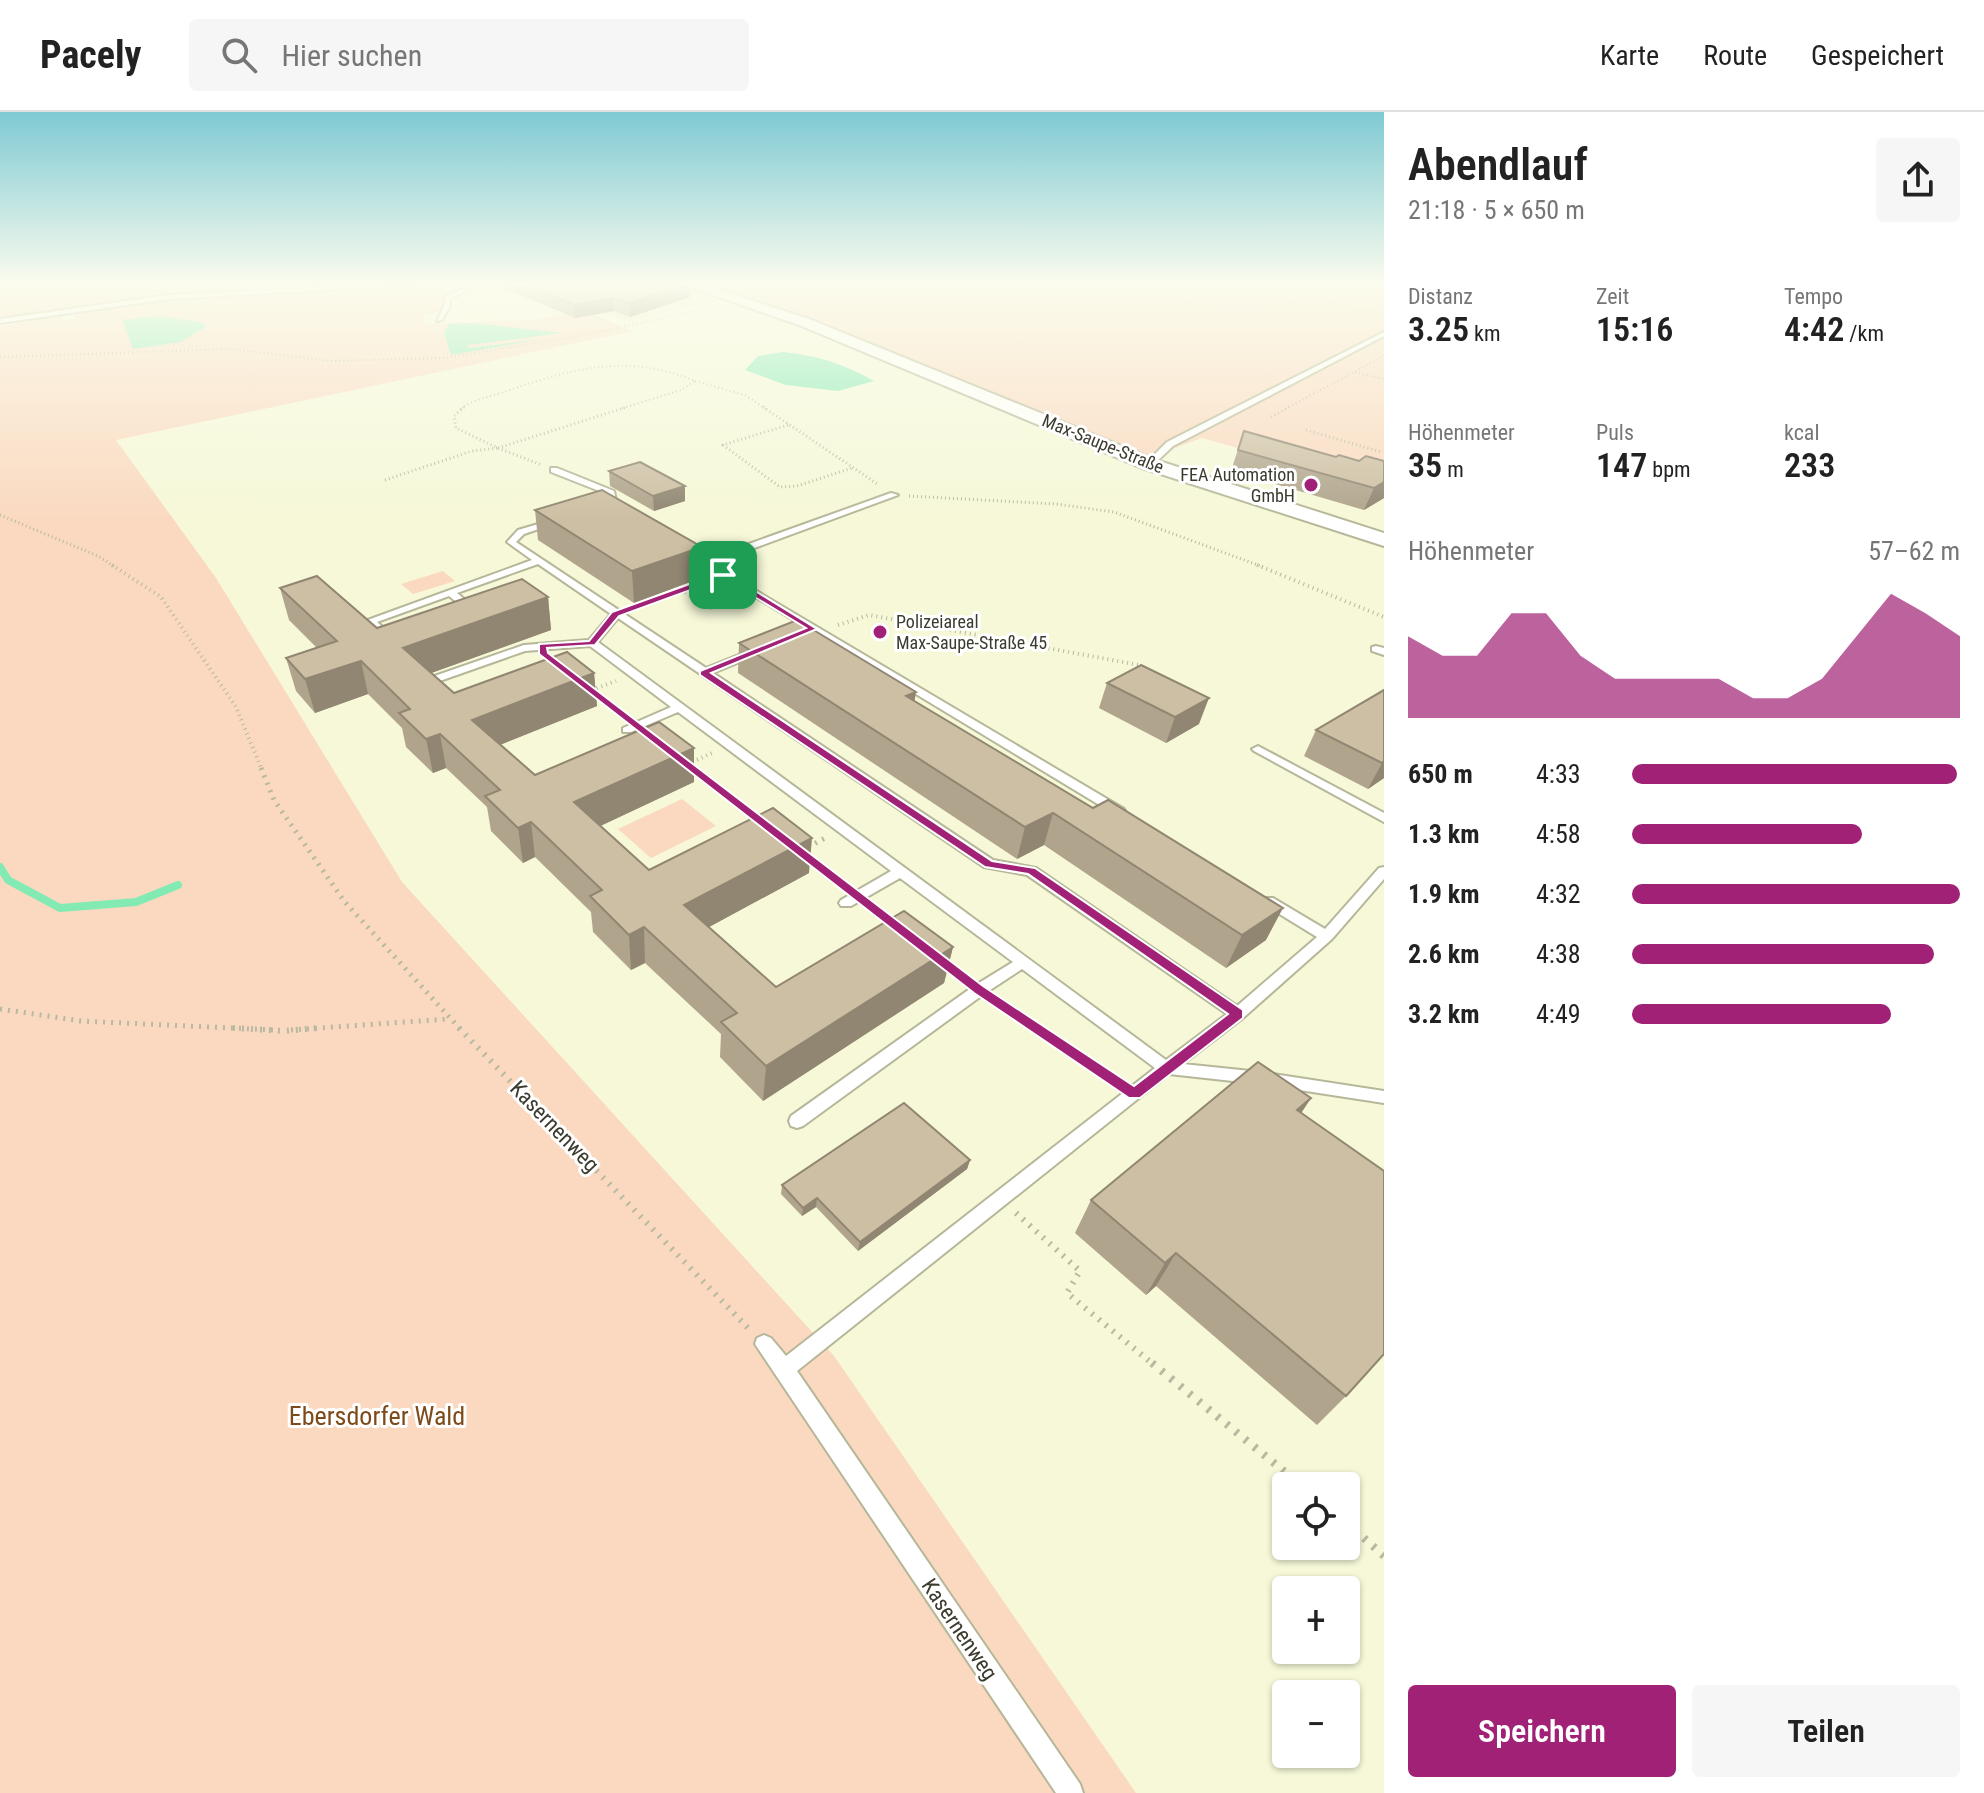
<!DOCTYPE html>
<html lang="de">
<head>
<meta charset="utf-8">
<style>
  :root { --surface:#fff; --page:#f6f6f6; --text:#222; --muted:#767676; --line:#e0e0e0; --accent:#a02175 }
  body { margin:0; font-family:"Roboto Condensed",sans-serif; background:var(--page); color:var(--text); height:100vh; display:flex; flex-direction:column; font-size:30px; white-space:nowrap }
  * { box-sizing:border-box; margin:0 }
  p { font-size:26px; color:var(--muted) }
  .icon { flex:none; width:44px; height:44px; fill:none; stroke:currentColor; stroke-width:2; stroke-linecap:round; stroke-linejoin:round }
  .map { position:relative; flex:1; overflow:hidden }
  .side { display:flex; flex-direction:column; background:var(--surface); width:600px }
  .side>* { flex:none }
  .fabs { position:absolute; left:1272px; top:1360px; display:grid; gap:16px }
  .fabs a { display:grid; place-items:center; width:88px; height:88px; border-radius:8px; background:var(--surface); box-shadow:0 2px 6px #0004; font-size:40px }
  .pin { position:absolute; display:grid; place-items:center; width:68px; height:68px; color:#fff; margin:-34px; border-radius:16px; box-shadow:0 4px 12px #0006 }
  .round { display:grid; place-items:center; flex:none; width:84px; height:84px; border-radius:8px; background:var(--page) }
  .head { display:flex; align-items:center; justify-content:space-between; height:136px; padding:0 24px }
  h1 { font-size:44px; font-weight:600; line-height:60px }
  .metrics { display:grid; grid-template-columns:repeat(3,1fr); gap:12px; height:136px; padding:8px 24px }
  .metrics div { display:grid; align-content:center }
  .metrics b { font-size:34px; font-weight:600 }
  .metrics small { font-size:22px; font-weight:400 }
  .metrics p { font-size:22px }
  .chart { height:224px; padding:16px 24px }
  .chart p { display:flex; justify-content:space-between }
  .chart svg { width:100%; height:144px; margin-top:8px; fill:var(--accent); opacity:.7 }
  .cta { display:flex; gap:16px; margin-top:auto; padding:16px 24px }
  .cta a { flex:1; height:92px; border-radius:8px; background:var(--accent); color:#fff; font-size:32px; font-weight:600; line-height:92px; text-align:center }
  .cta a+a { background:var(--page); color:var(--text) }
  ul { padding:0 24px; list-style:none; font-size:26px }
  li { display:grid; grid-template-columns:128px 96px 1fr; align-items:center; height:60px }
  li i { height:20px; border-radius:10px; background:var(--accent) }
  header { display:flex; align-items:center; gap:48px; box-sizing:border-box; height:112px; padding:0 40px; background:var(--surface); border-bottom:2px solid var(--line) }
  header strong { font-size:38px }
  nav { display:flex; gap:44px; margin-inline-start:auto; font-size:28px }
  .search { width:560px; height:72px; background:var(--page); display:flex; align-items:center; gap:20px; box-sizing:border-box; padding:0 28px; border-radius:8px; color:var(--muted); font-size:30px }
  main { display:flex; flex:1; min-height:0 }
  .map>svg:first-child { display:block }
</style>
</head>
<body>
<header>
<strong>Pacely</strong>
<div class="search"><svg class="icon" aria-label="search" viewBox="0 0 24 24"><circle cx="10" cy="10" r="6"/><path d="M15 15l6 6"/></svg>Hier suchen</div>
<nav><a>Karte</a><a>Route</a><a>Gespeichert</a></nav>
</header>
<main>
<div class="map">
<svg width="1384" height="1681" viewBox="0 0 1384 1681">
  <rect width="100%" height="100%" fill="#f6f8d8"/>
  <path fill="#eaecc6" d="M 681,173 L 728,186 L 626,209 L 584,194 Z"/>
  <path fill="#fad9c0" d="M 0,173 L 432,173 L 449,178 L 439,200 L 424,203 L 425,212 L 543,207 L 580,197 L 633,219 L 116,328 L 216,466 L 402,770 L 834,1244 L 1136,1681 L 0,1681 L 0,215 L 61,202 L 63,208 L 76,207 L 70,196 L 0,207 Z
    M 705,173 L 1384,173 L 1384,373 L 1330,362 L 1202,326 L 1150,345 L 1142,343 L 838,219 L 749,186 Z
    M 443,459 L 455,469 L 413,482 L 401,472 Z
    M 682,687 L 716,714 L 651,746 L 618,717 Z"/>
  <path fill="#83eab3" d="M 160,204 L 204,211 L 205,215 L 181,230 L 133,237 L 122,208 Z
    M 473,211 L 563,221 L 467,233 L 470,236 L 542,227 L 451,243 L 444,221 L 449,212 Z
    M 783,240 C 817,243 844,252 874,269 L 838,279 L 786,273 L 745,258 L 758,244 Z"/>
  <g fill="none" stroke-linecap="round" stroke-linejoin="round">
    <path stroke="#83eab3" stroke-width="8" d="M 0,755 L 8,768 L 60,796 L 136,790 L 178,773"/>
    <defs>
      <path id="service" d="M 372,173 L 411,173 L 169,187 L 0,211 L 0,207 L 169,183 Z
        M 470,173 L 478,173 L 450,187 L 450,194 L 442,208 L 437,209 L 444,194 L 445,185 Z
        M 1384,220 L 1384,224 L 1173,334 L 1152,354 L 1145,352 L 1167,330 Z
        M 551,356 L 557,356 L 614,379 L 616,389 L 611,396 L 605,396 L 607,382 L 551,360 Z
        M 891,381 L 898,383 L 711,452 L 1124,697 L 1126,700 L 1124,703 L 1116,703 L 681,440 L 688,438 L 704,448 Z
        M 552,408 L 559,410 L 524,422 L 516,430 L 706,556 L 751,538 L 759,538 L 759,542 L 713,561 L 993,748 L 1036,756 L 1237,894 L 1317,825 L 1263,792 L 1261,789 L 1263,786 L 1273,786 L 1325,817 L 1379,756 L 1384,755 L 1384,767 L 1332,827 L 1243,906 L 1183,952 L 1260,960 L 1384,979 L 1384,991 L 1260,972 L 1169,962 L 797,1259 L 1080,1672 L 1083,1681 L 1056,1681 L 755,1232 L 757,1226 L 764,1223 L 771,1226 L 786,1244 L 1155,956 L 1022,857 L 984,882 L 803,1014 L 797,1016 L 791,1014 L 789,1009 L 791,1004 L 974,874 L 1013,850 L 900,766 L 851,794 L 841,794 L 839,791 L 841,788 L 891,759 L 678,600 L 631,620 L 623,620 L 623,616 L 671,595 L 590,534 L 525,539 L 434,571 L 426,571 L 426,567 L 524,533 L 589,528 L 611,502 L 538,452 L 457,481 L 475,496 L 475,500 L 469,500 L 449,484 L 377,510 L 395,526 L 395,530 L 387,530 L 365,509 L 532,448 L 507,430 L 518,418 ZM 618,506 L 984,755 L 1027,763 L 1227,902 L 1166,948 L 598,530 Z
        M 1376,534 L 1384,536 L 1384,543 L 1372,539 L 1372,535 Z
        M 1258,634 L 1384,701 L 1384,710 L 1254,639 L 1252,637 Z"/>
      <path id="tertiary" d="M 684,173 L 705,173 L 809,207 L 1156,348 L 1384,421 L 1384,434 L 1142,356 L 799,213 Z"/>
    </defs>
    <use href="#service" stroke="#b6b799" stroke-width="4"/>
    <use href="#tertiary" stroke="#b6b799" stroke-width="4"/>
    <path stroke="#b8b9a0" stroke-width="2" stroke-dasharray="1 3" stroke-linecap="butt" d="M 12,173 L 28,190
      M 1103,173 L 1197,193 L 1238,196 L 1276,194 L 1315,186 L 1384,204
      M 1315,186 L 1311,184 L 1314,177 L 1324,173
      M 0,245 L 230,237 L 331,249 L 444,246 L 585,223 L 709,196
      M 1355,260 L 1384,267
      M 695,269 L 745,283 L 766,297
      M 461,297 C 473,287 493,284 507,279 C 574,256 628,241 695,269 L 681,278 L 620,297
      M 1285,297 L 1384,244"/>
    <path stroke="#b8b9a0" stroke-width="3" stroke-dasharray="1 3" stroke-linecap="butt" d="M 464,295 L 454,304 L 456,316 L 498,336
      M 763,295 L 879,373
      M 1271,305 L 1289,295
      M 788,313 L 723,333 L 780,375 L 797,374 L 852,356
      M 1306,318 L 1381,340
      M 498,336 L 542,353
      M 498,336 L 627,295
      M 385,368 L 472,339 L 498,336
      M 909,384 L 1056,392 L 1114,400 L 1263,455
      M 0,403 L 98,444 L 115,455"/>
    <path stroke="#b8b9a0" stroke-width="4" stroke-dasharray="1 4" stroke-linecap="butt" d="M 112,453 L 161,485 L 236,595 L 262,658
      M 1257,453 L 1384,505
      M 681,478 L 713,497
      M 635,495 L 705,469
      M 838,513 L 869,503 L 1139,553
      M 592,578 L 616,569
      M 593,580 L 623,603
      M 688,652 L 712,641
      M 691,655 L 695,658"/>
    <path stroke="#b8b9a0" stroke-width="5" stroke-dasharray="2 6" stroke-linecap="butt" d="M 261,656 L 274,688 L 344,789 L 461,918
      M 692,656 L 759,708
      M 808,735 L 827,725
      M 805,743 L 844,774
      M 871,794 L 892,810
      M 944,851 L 965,867
      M 996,889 L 1040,918
      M 0,897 L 81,909 L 274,918
      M 291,918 L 448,907"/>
    <path stroke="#b8b9a0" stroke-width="6" stroke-dasharray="2 7" stroke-linecap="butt" d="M 233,916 L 284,919 L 318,916
      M 459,916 L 749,1217
      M 1037,916 L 1117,970
      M 1016,1101 L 1080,1159 L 1067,1181 L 1154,1253"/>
    <path stroke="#b8b9a0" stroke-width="8" stroke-dasharray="3 9" stroke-linecap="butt" d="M 1152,1251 L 1302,1374
      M 1346,1410 L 1384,1444"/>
    <use href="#service" fill="#fff" fill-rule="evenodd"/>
    <use href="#tertiary" fill="#fff" fill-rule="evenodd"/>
  </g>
  <path fill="#b0a48c" d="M 497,173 L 690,173 L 690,185 L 630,205 L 614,199 L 575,206 Z
    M 1244,319 L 1336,345 L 1359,349 L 1384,349 L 1384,386 L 1364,398 L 1231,359 Z
    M 609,359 L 685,374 L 685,389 L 654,399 L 610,374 Z
    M 535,398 L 701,466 L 634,491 L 538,428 Z
    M 280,476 L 377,516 L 548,485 L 551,518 L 431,561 L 454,581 L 594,561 L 597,594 L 500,633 L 535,663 L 694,636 L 694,670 L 600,714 L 649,758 L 809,761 L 709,815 L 776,875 L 953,835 L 944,871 L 763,989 L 720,945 L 721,922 L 645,851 L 631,858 L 593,820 L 591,800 L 535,745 L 523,751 L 491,719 L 487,695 L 446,656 L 433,661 L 406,635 L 402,616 L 368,582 L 315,601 L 296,579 L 286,546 L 317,536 L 289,508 Z
    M 739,531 L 914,589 L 1266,828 L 1226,856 L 1044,733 L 1017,747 L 738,561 Z
    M 1107,571 L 1199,612 L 1166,631 L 1099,596 Z
    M 1384,578 L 1384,666 L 1368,677 L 1304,644 L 1316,618 Z
    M 1311,986 L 1301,1001 L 1346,1284 L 1317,1313 L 1156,1174 L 1146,1183 L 1075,1121 L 1091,1088 Z
    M 970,1048 L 967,1057 L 858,1139 L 816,1095 L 802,1104 L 781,1082 L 782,1073 Z"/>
  <path fill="#908672" d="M 685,173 L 690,173 L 690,185 L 630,205 L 630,191 Z
    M 613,186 L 614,199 L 575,206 L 574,193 Z
    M 1384,370 L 1384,386 L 1364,398 L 1374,376 Z
    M 685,374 L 685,389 L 654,399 L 653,384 Z
    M 702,435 L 701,466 L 634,491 L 632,459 Z
    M 548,485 L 551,518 L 409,569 L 403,536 Z
    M 361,549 L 368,582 L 315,601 L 305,567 Z
    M 594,561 L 597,594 L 477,642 L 472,608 Z
    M 916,580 L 911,611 L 906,584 Z
    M 1209,586 L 1199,612 L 1166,631 L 1175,605 Z
    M 440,622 L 446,656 L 433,661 L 426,627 Z
    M 694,636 L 694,670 L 577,725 L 574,690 Z
    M 1384,649 L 1384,666 L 1368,677 L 1382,651 Z
    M 1053,701 L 1044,733 L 1017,747 L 1025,715 Z
    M 531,710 L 535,745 L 523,751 L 518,716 Z
    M 812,726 L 809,761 L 685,828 L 684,793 Z
    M 1283,796 L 1266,828 L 1226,856 L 1242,823 Z
    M 644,815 L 645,851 L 631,858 L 629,823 Z
    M 953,835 L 944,871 L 763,989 L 766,954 Z
    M 1311,986 L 1288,1021 L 1297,998 Z
    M 970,1048 L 967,1057 L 858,1139 L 860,1130 Z
    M 817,1086 L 816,1095 L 802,1104 L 803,1096 Z
    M 1176,1141 L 1156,1174 L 1146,1183 L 1165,1151 Z"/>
  <path fill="#cdbfa3" stroke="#908672" stroke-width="2" d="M 527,173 L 685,173 L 630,191 L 613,186 L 574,193 Z
    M 1244,319 L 1336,345 L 1339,343 L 1359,349 L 1366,344 L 1384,349 L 1384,370 L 1374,376 L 1238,338 Z
    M 640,350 L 685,374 L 653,384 L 609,359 Z
    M 602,378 L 702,435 L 632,459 L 535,398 Z
    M 317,464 L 377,516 L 522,467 L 548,485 L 403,536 L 454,581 L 567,540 L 594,561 L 472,608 L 535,663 L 659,610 L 694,636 L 574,690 L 649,758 L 773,696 L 812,726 L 684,793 L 776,875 L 904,799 L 953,835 L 766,954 L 721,910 L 737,901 L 644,815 L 629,823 L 590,784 L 602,778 L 531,710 L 518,716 L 485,684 L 500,678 L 440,622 L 426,627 L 399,601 L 410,597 L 361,549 L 305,567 L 286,546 L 337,529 L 280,476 Z
    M 797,508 L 916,580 L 906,584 L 1093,696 L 1108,688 L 1283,796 L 1242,823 L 1053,701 L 1025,715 L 739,531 Z
    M 1141,553 L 1209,586 L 1175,605 L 1107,571 Z
    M 1384,578 L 1384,649 L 1382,651 L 1316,618 Z
    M 1258,950 L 1311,986 L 1297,998 L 1384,1059 L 1384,1242 L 1346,1284 L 1176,1141 L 1165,1151 L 1091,1088 Z
    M 904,991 L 970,1048 L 860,1130 L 817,1086 L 803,1096 L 782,1073 Z"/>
  <linearGradient id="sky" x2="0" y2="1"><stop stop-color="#7fcad3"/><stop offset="0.42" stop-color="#fbfced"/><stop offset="1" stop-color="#fbfced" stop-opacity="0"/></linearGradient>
  <rect width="1384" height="408" fill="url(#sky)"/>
  <path fill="#a02175" stroke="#fff" stroke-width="2" fill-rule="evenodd" d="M 720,461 L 726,461 L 817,517 L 711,561 L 992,749 L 1035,756 L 1243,898 L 1243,906 L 1140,986 L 1129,986 L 974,881 L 539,542 L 539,532 L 589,529 L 612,500 ZM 723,466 L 806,516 L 700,559 L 700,563 L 985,755 L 1028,762 L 1228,902 L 1134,974 L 983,874 L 548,541 L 547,536 L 595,533 L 619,504 Z"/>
  <g fill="#a02175" stroke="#fff" stroke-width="3">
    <circle cx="1311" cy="373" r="8"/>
    <circle cx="880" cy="520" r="8"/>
  </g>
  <g text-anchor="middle" stroke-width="6" stroke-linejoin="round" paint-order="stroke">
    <g font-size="18" fill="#3b3b2f" stroke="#fff">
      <text transform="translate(1103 332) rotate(22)" y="6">Max-Saupe-Straße</text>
    </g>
    <g font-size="18" fill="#3b3b2f" stroke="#fff" text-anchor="end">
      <text x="1295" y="369">FEA Automation<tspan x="1295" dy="21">GmbH</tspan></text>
      <text x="896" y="516" text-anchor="start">Polizeiareal<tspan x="896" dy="21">Max-Saupe-Straße 45</tspan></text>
    </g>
    <g font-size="22" fill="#3b3b2f" stroke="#fff">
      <text transform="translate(555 1014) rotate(46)" y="8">Kasernenweg</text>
      <text transform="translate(960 1517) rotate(56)" y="8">Kasernenweg</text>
    </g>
    <g font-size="26" fill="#7d4a19" stroke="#fff">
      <text x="377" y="1313">Ebersdorfer Wald</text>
    </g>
  </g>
</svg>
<div class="fabs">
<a><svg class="icon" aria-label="locate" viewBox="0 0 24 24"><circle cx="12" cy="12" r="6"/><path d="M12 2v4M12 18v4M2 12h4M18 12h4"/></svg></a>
<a>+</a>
<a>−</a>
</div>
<div class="pin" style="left:723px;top:463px;background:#1e9e55"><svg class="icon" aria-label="arrive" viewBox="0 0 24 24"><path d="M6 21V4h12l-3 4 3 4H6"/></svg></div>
</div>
<section class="side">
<div class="head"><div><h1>Abendlauf</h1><p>21:18 · 5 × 650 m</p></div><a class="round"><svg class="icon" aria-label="share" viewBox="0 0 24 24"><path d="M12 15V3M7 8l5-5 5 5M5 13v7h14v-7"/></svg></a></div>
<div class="metrics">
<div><p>Distanz</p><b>3.25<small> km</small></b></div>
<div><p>Zeit</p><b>15:16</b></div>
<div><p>Tempo</p><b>4:42<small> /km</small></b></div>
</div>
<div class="metrics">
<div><p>Höhenmeter</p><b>35<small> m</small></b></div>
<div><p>Puls</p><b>147<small> bpm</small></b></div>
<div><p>kcal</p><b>233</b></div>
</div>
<div class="chart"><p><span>Höhenmeter</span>57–62 m</p>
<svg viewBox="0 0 160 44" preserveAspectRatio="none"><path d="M0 44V19L10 25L20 25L30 12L40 12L50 25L60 32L70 32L80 32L90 32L100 38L110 38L120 32L130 19L140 6L150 12L160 19V44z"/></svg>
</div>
<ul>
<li><b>650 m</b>4:33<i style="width:99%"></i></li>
<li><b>1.3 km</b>4:58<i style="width:70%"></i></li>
<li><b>1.9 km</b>4:32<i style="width:100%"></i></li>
<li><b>2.6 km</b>4:38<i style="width:92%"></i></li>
<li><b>3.2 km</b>4:49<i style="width:79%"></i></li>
</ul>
<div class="cta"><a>Speichern</a><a>Teilen</a></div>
</section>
</main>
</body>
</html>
